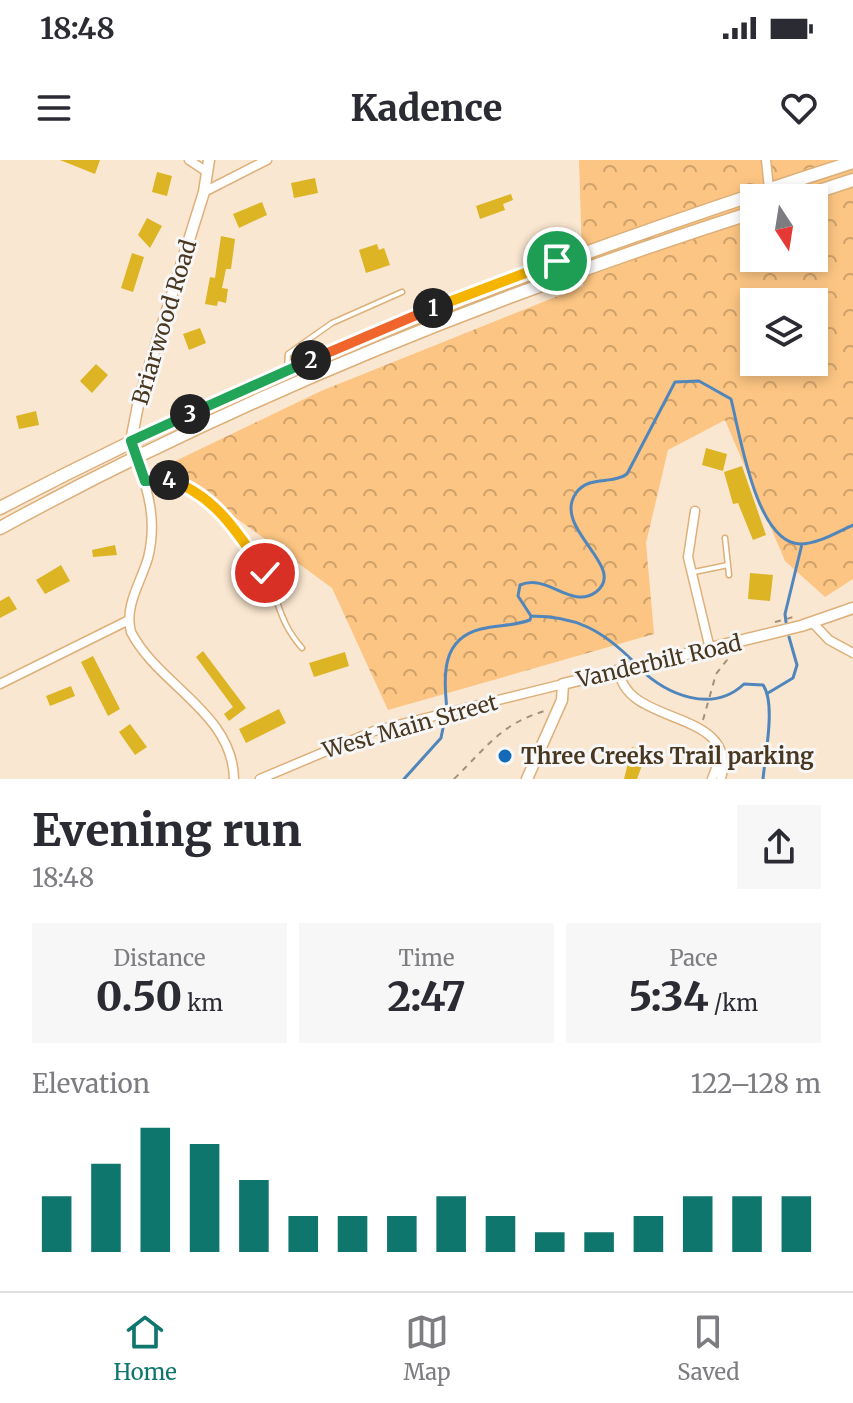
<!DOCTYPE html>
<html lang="en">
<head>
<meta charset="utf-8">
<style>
  :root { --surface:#fff; --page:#f7f7f7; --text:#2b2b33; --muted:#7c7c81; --line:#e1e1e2; --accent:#0f766e }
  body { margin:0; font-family:Merriweather,serif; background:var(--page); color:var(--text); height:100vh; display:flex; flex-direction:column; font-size:30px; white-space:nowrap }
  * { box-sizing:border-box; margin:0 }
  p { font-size:26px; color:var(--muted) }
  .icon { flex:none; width:44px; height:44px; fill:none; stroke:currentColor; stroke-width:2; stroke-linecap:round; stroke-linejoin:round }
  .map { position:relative; height:619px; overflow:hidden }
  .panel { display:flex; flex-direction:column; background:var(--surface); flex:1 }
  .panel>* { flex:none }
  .needle { width:52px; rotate:168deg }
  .controls { position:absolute; left:740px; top:24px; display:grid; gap:16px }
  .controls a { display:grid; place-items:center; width:88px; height:88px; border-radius:0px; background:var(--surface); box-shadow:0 4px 12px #0003; font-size:40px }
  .pin { position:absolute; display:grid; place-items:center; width:68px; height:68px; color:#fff; margin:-34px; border:4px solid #fff; border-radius:50%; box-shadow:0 2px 8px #0007 }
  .km { position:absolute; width:40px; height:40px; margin:-20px; border-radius:50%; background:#222; color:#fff; font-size:22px; line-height:40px; text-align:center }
  .round { display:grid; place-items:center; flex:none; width:84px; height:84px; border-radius:0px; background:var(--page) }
  .headline { display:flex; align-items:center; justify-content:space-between; height:136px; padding:0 32px }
  h1 { font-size:44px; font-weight:800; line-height:60px }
  .stats { display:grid; grid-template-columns:repeat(3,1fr); gap:12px; height:136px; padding:8px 32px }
  .stats div { display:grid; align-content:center; border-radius:0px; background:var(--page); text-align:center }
  .stats b { font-size:40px; font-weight:800 }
  .stats small { font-size:22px; font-weight:400 }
  .stats p { font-size:22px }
  .chart { height:224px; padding:16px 32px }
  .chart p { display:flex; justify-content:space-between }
  .chart svg { width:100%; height:144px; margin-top:8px; stroke:var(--accent); stroke-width:6 }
  .status { display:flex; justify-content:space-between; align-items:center; height:56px; padding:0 40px; background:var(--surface); direction:ltr }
  .status svg { height:22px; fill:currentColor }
  header { display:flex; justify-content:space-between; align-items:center; height:104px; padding:0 32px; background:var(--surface); font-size:36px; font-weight:800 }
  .tab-bar { display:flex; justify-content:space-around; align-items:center; height:112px; border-top:2px solid var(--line); background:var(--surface); font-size:22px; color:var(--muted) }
  .tab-bar a { display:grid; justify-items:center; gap:4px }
  .tab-bar .selected { color:var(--accent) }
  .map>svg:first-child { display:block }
</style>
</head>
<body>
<div class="status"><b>18:48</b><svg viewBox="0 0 49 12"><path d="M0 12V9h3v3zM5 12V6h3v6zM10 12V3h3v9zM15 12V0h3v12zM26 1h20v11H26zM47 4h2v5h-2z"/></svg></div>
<header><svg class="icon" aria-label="menu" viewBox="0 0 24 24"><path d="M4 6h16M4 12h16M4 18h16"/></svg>Kadence<svg class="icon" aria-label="heart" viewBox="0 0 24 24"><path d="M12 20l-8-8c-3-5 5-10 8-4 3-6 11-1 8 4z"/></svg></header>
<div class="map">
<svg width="853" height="619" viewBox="0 0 853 619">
  <defs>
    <pattern id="forest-crowns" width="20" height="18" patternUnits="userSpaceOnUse" patternTransform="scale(2)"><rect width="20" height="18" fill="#fcc583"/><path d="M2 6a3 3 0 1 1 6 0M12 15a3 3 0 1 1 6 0" fill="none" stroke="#cea16b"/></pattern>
  </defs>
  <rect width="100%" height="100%" fill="#fae7d1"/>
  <path fill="url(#forest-crowns)" fill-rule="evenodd" d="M 579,0 L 853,0 L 853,419 L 825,437 L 785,401 L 725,260 L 668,290 L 646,383 L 654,474 L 388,550 L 332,428 L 165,306 L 321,231 L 583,126 ZM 754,38 L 814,38 L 814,98 L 754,98 ZM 754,142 L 814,142 L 814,202 L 754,202 Z"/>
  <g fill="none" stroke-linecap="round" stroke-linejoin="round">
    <path stroke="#5086bc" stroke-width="3" d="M 531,456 L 518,436 L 520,425 C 548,413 571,450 596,432 C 629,407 551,369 576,333 C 589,315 612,325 627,314 L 675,222 L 699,221 L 731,239 C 740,274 756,383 800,384 C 818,384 837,372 853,365
      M 786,462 L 785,454 L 802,384
      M 639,508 C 667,535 712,554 744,524 L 763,525 C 776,543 765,596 763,619
      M 768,533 L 793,518 L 797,505 L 789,477
      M 447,551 C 444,517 440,479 481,469 C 498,465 514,466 530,460 L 531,456 C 576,456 602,470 634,502
      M 404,619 L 441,578 L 445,558"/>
  </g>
  <path fill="#dcb424" d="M 60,0 L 100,0 L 95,14 Z
    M 157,12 L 172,16 L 167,36 L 152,32 Z
    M 315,18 L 318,33 L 294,38 L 291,23 Z
    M 511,34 L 513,40 L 503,44 L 505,50 L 480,59 L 476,46 Z
    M 262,42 L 267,55 L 239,68 L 233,54 Z
    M 147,58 L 162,66 L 150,88 L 138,75 Z
    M 221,76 L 235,79 L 231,109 L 226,109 L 222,128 L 228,129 L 226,143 L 218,141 L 217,146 L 205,144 L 210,117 L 215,118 Z
    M 377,84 L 379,90 L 384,88 L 390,105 L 366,113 L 359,90 Z
    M 132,93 L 144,97 L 133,132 L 121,128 Z
    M 200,168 L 206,183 L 189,190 L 183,174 Z
    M 96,204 L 108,215 L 92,233 L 80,221 Z
    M 36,251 L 39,265 L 19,269 L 16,256 Z
    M 706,288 L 727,294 L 723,311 L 702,305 Z
    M 742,306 L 766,375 L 753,380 L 738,343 L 733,344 L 724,312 Z
    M 115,385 L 117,395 L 93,397 L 92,390 Z
    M 61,405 L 70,421 L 45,434 L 36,420 Z
    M 750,413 L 773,415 L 770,441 L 748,439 Z
    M 9,436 L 17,449 L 0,458 L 0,441 Z
    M 203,491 L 246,548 L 229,561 L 224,554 L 233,547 L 196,497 Z
    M 345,492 L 349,506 L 314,517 L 309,503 Z
    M 93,496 L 120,549 L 108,556 L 81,502 Z
    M 71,526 L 75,536 L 50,546 L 46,536 Z
    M 279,549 L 286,563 L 246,583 L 239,569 Z
    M 130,564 L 147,587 L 135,595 L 119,572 Z
    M 632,587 L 647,592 L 637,619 L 624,619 Z"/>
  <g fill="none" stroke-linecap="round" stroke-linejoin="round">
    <defs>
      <path id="service" d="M 287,208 L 288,194 L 332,163 L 402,132
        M 146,321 C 199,315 245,372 267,416 C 280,445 280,463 302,488
        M 725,378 L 729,415
        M 694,412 L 728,405"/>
      <path id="minor" d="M 189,0 L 207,12
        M 766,0 L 770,38
        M 204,32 L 267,0
        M 137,299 C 149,333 157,362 148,398 C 141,422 124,446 131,472 C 158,525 233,553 234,619
        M 695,351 L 688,397 L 710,489
        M 813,463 L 829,480 L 853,493
        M 619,510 C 625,568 740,547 721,619
        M 0,524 L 129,460
        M 260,619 L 374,571 L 563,524
        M 712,619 L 721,595"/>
      <path id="tertiary" d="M 137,299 L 131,281 L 139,240 L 204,32 L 209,0
        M 527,619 L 562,540 L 563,524 L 801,466 L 853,448"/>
      <path id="primary" d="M 798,38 L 853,20
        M 0,348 C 273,204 560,96 853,2
        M 0,368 C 239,237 495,135 754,52"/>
    </defs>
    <use href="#service" stroke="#ddb07a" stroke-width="7"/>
    <use href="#minor" stroke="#ddb07a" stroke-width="11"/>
    <use href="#tertiary" stroke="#ddb07a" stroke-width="13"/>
    <use href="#primary" stroke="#ddb07a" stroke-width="15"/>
    <path stroke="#a29079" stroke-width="2" stroke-dasharray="6 6" stroke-linecap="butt" d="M 775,462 L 797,456
      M 703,560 L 716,514 L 727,500 L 726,493
      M 454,619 C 487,587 501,563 548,550"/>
    <use href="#service" stroke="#fff" stroke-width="4"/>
    <use href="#minor" stroke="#fff" stroke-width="8"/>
    <use href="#tertiary" stroke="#fff" stroke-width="10"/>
    <use href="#primary" stroke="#fff" stroke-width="12"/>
  </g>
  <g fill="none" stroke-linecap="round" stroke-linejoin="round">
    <defs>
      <path id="split-1" d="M 433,148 L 557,101"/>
      <path id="split-2" d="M 311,200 L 433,148"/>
      <path id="split-3" d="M 190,254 L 311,200"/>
      <path id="split-4" d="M 169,320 L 145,321 L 131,281 L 190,254"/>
      <path id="split-5" d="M 169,320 C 215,334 240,376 265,413"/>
    </defs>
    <use href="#split-1" stroke="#fff" stroke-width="16"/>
    <use href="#split-2" stroke="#fff" stroke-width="16"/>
    <use href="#split-3" stroke="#fff" stroke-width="16"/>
    <use href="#split-4" stroke="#fff" stroke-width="16"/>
    <use href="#split-5" stroke="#fff" stroke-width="16"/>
    <use href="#split-1" stroke="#f5b400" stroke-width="10"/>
    <use href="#split-2" stroke="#f0652b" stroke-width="10"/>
    <use href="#split-3" stroke="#22a559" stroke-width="10"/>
    <use href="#split-4" stroke="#22a559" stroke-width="10"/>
    <use href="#split-5" stroke="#f5b400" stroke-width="10"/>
  </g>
  <circle fill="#126ab8" stroke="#f7f7f7" stroke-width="3" cx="505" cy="596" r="8"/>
  <g text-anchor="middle" stroke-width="6" stroke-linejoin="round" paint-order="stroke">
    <g font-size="22" fill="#493720" stroke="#f7f7f7">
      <text transform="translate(164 162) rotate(-73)" y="8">Briarwood Road</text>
      <text transform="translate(659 501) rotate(-13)" y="8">Vanderbilt Road</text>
      <text transform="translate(410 566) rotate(-16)" y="8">West Main Street</text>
    </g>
    <g font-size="22" font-weight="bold" fill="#493720" stroke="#f7f7f7" text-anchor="start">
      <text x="521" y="604">Three Creeks Trail parking</text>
    </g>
  </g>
</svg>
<div class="controls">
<a><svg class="needle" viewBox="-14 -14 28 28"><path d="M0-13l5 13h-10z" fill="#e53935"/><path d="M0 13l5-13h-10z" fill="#7c7c81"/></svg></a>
<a><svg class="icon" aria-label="layers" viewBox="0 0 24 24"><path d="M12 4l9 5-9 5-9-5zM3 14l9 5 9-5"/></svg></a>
</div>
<div class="pin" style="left:557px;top:101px;background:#1e9e55"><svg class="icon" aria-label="arrive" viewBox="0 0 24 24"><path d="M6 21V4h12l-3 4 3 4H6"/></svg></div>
<div class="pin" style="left:265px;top:413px;background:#d93025"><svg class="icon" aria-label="check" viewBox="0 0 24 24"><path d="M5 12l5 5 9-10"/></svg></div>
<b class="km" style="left:433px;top:148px">1</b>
<b class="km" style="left:311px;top:200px">2</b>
<b class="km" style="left:190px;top:254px">3</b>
<b class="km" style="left:169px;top:320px">4</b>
</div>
<section class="panel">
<div class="headline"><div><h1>Evening run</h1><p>18:48</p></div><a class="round"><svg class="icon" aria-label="share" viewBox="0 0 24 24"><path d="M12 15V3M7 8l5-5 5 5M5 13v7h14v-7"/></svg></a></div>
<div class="stats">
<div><p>Distance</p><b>0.50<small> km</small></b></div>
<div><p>Time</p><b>2:47</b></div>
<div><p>Pace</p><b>5:34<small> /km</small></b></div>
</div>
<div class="chart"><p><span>Elevation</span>122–128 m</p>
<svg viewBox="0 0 160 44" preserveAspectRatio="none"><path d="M5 44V27M15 44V17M25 44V6M35 44V11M45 44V22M55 44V33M65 44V33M75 44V33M85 44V27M95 44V33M105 44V38M115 44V38M125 44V33M135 44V27M145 44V27M155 44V27"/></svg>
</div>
</section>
<nav class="tab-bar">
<a class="selected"><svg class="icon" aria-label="home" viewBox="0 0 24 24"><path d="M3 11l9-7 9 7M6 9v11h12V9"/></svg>Home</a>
<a><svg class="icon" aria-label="map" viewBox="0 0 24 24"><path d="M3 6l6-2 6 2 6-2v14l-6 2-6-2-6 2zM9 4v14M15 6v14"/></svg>Map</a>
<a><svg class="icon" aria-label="saved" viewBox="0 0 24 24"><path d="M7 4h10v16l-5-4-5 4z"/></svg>Saved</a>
</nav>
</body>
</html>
